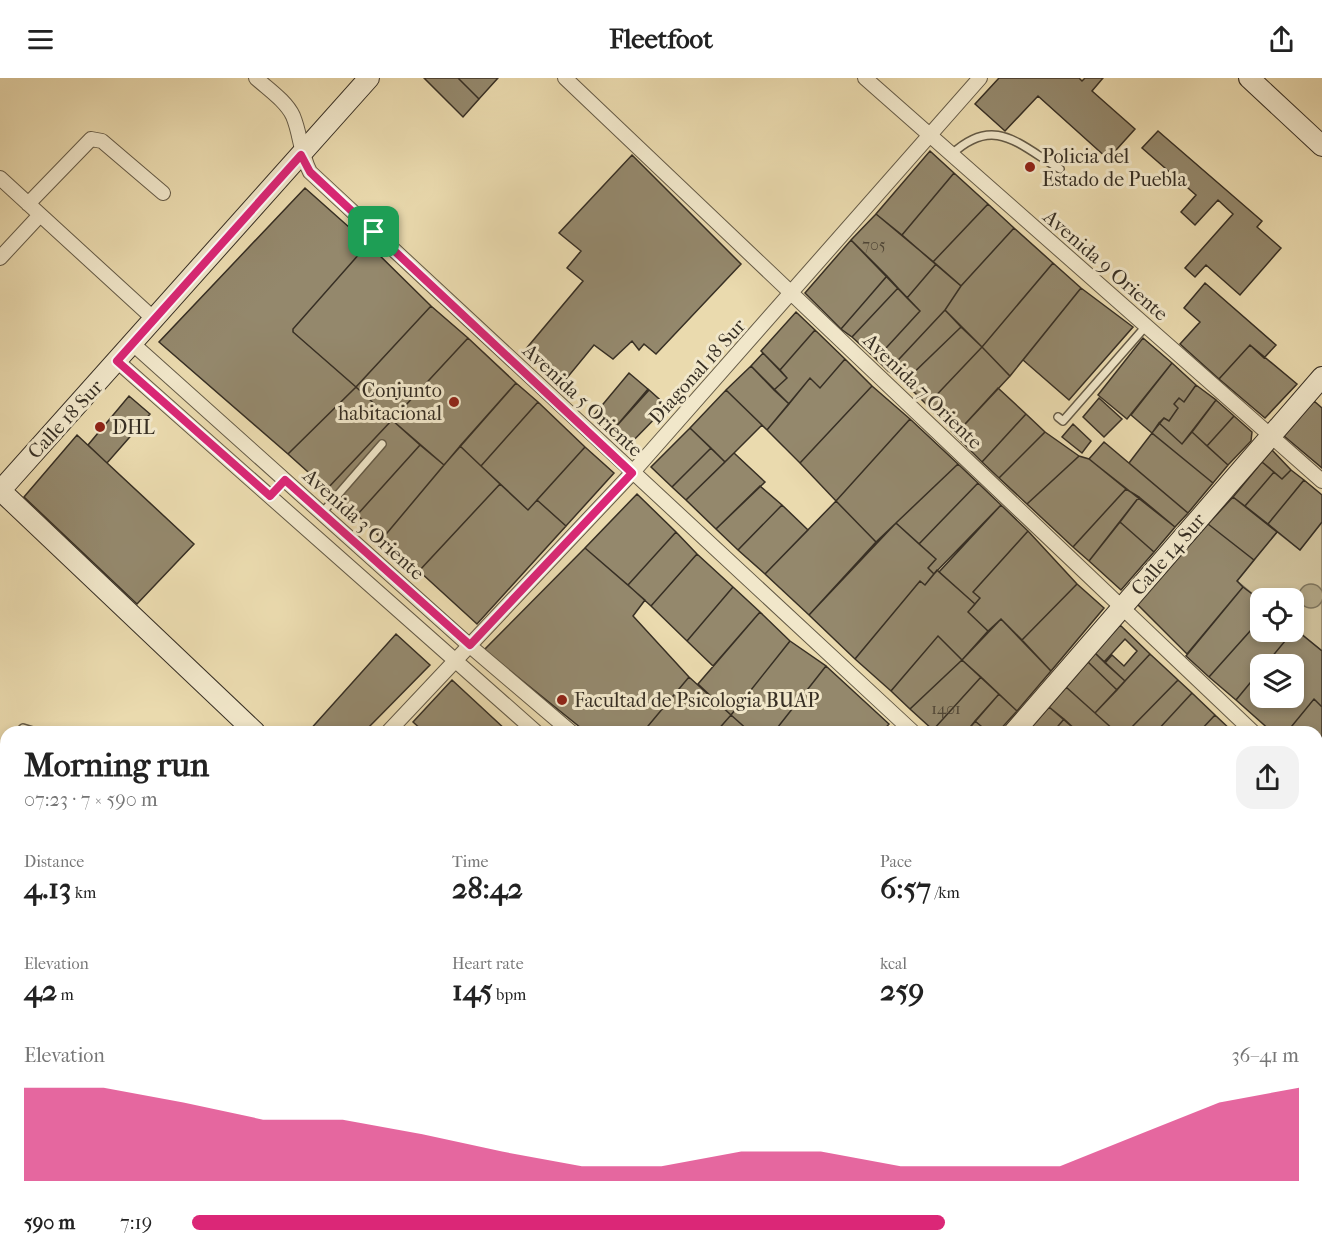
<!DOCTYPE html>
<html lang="en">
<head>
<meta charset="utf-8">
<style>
  :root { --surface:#fff; --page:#f2f2f2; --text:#222; --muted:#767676; --accent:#db2777 }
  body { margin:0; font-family:"IM FELL French Canon",serif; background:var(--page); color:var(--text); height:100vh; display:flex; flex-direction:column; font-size:22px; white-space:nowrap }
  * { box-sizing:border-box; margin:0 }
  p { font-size:20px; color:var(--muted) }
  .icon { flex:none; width:33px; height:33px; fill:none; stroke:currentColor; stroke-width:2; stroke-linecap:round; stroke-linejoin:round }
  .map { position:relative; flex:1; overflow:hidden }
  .panel { position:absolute; left:0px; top:648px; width:1323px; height:532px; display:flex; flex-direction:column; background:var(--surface); border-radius:18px 18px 0 0; box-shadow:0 3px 9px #0003 }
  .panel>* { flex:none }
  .buttons { position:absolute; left:1250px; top:510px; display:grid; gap:12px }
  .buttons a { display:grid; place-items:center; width:54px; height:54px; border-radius:12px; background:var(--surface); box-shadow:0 3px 9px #0003; font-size:30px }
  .pin { position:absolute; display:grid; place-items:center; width:51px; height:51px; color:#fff; margin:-26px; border-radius:12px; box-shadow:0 3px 9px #0006 }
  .round { display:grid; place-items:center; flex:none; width:63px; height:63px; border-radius:18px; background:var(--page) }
  .headline { display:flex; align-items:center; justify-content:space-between; height:102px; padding:0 24px }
  h1 { font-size:33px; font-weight:800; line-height:45px }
  .stats { display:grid; grid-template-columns:repeat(3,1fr); gap:9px; height:102px; padding:6px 24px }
  .stats div { display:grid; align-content:center }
  .stats b { font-size:30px; font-weight:800 }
  .stats small { font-size:16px; font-weight:400 }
  .stats p { font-size:16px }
  .chart { height:168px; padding:12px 24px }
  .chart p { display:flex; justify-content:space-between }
  .chart svg { width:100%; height:108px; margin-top:6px; fill:var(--accent); opacity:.7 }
  ul { padding:0 24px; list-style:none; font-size:20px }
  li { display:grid; grid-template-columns:96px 72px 1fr; align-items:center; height:45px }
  li i { height:15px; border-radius:8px; background:var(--accent) }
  header { display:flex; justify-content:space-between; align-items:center; height:78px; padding:0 24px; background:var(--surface); font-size:27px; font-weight:800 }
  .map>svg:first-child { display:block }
</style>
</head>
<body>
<header><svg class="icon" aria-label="menu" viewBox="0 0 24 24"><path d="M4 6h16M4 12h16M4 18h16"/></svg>Fleetfoot<svg class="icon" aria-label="share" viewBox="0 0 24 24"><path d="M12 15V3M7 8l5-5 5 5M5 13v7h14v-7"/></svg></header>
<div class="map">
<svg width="1322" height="1180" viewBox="0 0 1322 1180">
  <rect width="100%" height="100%" fill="#eadaae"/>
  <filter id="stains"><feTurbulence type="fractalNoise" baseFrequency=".00333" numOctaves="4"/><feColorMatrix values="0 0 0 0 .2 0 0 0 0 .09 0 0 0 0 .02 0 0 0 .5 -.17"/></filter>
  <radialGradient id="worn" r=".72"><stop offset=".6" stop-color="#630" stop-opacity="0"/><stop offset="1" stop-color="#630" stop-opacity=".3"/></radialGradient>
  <path fill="#ccbd97" stroke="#82765e" stroke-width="1.5" d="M 1322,444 L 1322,573 L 1293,549 L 1293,520 L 1260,522 L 1237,503 L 1277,454 L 1300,472 Z
    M 1322,862 L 1322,935 L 1317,939 L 1317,867 Z"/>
  <path fill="#ada07f" stroke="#7e735b" stroke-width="1.5" d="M1299 518a12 12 0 1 1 24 0a12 12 0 1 1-24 0Z"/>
  <path fill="#94886c" stroke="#372f24" stroke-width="1.5" d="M 424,0 L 458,0 L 479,21 L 463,39 Z
    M 458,0 L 498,0 L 479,21 Z
    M 999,0 L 1079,0 L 1082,3 L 1085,0 L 1103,0 L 1092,13 L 1135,51 L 1108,81 L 1038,18 L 1005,53 L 975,26 Z
    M 1158,53 L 1262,143 L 1257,149 L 1281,170 L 1240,217 L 1206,187 L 1195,199 L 1185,190 L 1233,136 L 1218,122 L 1195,147 L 1181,134 L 1196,117 L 1142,70 Z
    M 930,73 L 954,95 L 902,157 L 876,136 Z
    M 632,77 L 741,186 L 656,276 L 644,266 L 639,272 L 632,263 L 613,281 L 594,267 L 562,306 L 525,272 L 583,203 L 567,190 L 581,173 L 559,155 Z
    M 954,95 L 988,126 L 933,184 L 902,157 Z
    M 305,110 L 368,166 L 293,251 L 293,254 L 356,309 L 288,376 L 159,264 Z
    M 988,126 L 1014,150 L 961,208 L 933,184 Z
    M 876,136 L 936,186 L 907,220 L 851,162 Z
    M 1014,150 L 1053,185 L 982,269 L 945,232 L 961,208 Z
    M 851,162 L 887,198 L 841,251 L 805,215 Z
    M 368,166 L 431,228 L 356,309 L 293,254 L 293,251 Z
    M 1053,185 L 1081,210 L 1010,298 L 982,269 Z
    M 936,186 L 961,208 L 945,232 L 888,293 L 876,281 L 920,233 L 907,220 Z
    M 887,198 L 898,210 L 852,259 L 841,251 Z
    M 1205,205 L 1276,267 L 1264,280 L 1250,267 L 1219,301 L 1180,266 L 1200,244 L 1184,230 Z
    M 898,210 L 920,233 L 876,281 L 852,259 Z
    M 1081,210 L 1133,249 L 1069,322 L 1023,282 Z
    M 431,228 L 468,260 L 392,342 L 356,309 Z
    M 945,232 L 961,249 L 904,304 L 888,293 Z
    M 796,234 L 815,252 L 780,292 L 761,273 Z
    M 961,249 L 982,269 L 927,327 L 904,304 Z
    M 815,252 L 845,281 L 820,310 L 810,300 L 789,326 L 774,312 L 787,300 L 780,292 Z
    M 468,260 L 516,305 L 444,387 L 392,342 Z
    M 1143,260 L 1172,285 L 1127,341 L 1098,317 Z
    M 1250,267 L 1297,306 L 1265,340 L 1219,301 Z
    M 982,269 L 1010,298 L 955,357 L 927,327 Z
    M 763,275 L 787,300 L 774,312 L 751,288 Z
    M 845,281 L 872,308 L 800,385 L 767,352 L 810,300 L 820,310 Z
    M 1172,285 L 1196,307 L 1184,324 L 1179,320 L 1174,326 L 1178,330 L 1169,343 L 1164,340 L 1152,355 L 1131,337 Z
    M 751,288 L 789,326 L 767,352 L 726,312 Z
    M 629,295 L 649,312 L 613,352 L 594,337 Z
    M 516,305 L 538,324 L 481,388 L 460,368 Z
    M 1196,307 L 1216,322 L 1182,366 L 1159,345 L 1164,340 L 1169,343 L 1178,330 L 1174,326 L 1179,320 L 1184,324 Z
    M 872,308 L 910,341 L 836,423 L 800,385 Z
    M 356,309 L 392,342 L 327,411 L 288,376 Z
    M 998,310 L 1026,336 L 982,384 L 955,357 Z
    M 648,311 L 667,328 L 628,368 L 613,352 Z
    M 726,312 L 762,347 L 725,384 L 690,350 Z
    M 129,318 L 150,336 L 107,385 L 88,367 Z
    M 1099,320 L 1122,341 L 1104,359 L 1083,339 Z
    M 1216,322 L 1234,338 L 1207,368 L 1192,354 Z
    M 1314,323 L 1322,330 L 1322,390 L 1284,358 Z
    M 538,324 L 585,369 L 528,432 L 481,388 Z
    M 1026,336 L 1045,354 L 999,400 L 982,384 Z
    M 1234,338 L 1252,354 L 1251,363 L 1228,387 L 1207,368 Z
    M 910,341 L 958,386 L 876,464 L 836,423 Z
    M 392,342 L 420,367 L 357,437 L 327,411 Z
    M 1159,345 L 1182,366 L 1192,354 L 1228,387 L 1213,405 L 1152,355 Z
    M 1073,346 L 1091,363 L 1082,375 L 1062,359 Z
    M 690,350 L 711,370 L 672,409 L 651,389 Z
    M 1045,354 L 1079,378 L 1027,426 L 999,400 Z
    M 1152,355 L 1213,405 L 1188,435 L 1129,385 Z
    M 77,357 L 194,466 L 137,526 L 24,419 Z
    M 1104,364 L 1188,435 L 1175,449 L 1089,381 Z
    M 420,367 L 444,387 L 382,461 L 357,437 Z
    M 460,368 L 500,406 L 419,493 L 382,461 Z
    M 585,369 L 614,395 L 566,448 L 537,422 Z
    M 711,370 L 725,384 L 686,422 L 672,409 Z
    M 1272,372 L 1291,392 L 1282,401 L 1262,384 Z
    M 734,375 L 765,404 L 716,451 L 686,422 Z
    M 1079,378 L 1089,381 L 1126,411 L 1073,469 L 1027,426 Z
    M 1262,384 L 1274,394 L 1245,428 L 1233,419 Z
    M 958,386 L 978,405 L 919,466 L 896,445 Z
    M 1291,392 L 1304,402 L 1268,446 L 1245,428 L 1274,394 L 1282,401 Z
    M 1304,402 L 1322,417 L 1322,444 L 1300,472 L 1268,446 Z
    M 978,405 L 1001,427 L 934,496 L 928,490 L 936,481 L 919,466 Z
    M 500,406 L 528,432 L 537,422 L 566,448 L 477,546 L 419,493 Z
    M 760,408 L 782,427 L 738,472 L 716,451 Z
    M 1126,411 L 1139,419 L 1089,483 L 1073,469 Z
    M 637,416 L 676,454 L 628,507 L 585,470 Z
    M 1139,419 L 1175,449 L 1154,474 L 1120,444 Z
    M 1233,419 L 1277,454 L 1254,482 L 1208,446 Z
    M 836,423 L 876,464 L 809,537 L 765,496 Z
    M 782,427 L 808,452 L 765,496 L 738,472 Z
    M 1001,427 L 1028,453 L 973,514 L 980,520 L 975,526 L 939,494 Z
    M 1120,444 L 1154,474 L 1121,512 L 1089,483 Z
    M 896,445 L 936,481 L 928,490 L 934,496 L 925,507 L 920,503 L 855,581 L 809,537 Z
    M 1208,446 L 1254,482 L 1237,503 L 1243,509 L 1187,576 L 1137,526 Z
    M 1028,453 L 1077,506 L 1022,562 L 1001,541 L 988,553 L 968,534 L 980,520 L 973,514 Z
    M 676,454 L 697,476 L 651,528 L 628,507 Z
    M 585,470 L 645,522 L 633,538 L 689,599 L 643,654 L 586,654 L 484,572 Z
    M 697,476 L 733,509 L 687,563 L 651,528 Z
    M 937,492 L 975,526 L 968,534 L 988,553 L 962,582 L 938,558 L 891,613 L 855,581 L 920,503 L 925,507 Z
    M 1077,506 L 1104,530 L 1051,593 L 1022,562 Z
    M 733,509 L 760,534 L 713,588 L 687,563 Z
    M 1243,509 L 1260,522 L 1260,542 L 1209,599 L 1186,578 Z
    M 760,534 L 790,563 L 731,637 L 698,606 Z
    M 1001,541 L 1051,593 L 1017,633 L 962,582 Z
    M 1260,542 L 1260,554 L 1293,554 L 1293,549 L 1295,551 L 1266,586 L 1260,586 L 1260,593 L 1236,622 L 1209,599 Z
    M 1120,547 L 1150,576 L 1125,603 L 1105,585 L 1112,577 L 1124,588 L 1137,573 L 1125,561 L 1104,584 L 1095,575 Z
    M 1295,551 L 1322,573 L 1322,629 L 1314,621 L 1287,654 L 1272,654 L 1236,622 L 1260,593 L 1260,620 L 1293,620 L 1293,586 L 1266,586 Z
    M 396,556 L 430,587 L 364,654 L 308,654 Z
    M 938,558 L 962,582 L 910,631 L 891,613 Z
    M 790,563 L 826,588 L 774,654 L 750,654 L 731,637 Z
    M 1095,575 L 1125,603 L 1117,612 L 1088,584 Z
    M 1150,576 L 1178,602 L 1127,654 L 1116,654 L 1095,635 Z
    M 962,582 L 981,599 L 933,652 L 910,631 Z
    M 1088,584 L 1117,612 L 1095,635 L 1066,609 Z
    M 826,588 L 889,646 L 882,654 L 774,654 Z
    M 689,599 L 731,637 L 716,654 L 643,654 Z
    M 981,599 L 999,616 L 966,654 L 935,654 L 933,652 Z
    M 452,602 L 507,653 L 424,654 L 413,644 Z
    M 1178,602 L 1192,615 L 1156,654 L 1127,654 Z
    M 1066,609 L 1095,635 L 1116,654 L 1078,654 L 1049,629 Z
    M 1192,615 L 1215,637 L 1199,654 L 1156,654 Z
    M 999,616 L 1017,633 L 998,654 L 988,654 L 975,643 Z
    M 1314,621 L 1322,629 L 1322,686 L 1317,691 L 1317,654 L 1287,654 Z
    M 1049,629 L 1064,641 L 1053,654 L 1027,654 Z
    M 731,637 L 750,654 L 716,654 Z
    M 1215,637 L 1233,654 L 1199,654 Z
    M 1064,641 L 1078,654 L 1053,654 Z
    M 975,643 L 988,654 L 966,654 Z
    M 1317,733 L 1322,738 L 1322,862 L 1317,867 Z
    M 1322,1049 L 1322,1075 L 1320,1077 L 1317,1074 L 1317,1054 Z
    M 473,1174 L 528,1174 L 533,1180 L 478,1180 Z
    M 581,1174 L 603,1174 L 608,1180 L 587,1180 Z
    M 630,1174 L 650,1174 L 645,1180 L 625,1180 Z
    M 670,1174 L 720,1174 L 716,1180 L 676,1180 Z
    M 720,1174 L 780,1174 L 786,1180 L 716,1180 Z
    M 829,1174 L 909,1174 L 915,1180 L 835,1180 Z
    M 909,1174 L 951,1174 L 956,1180 L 915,1180 Z
    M 987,1174 L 1078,1174 L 1085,1180 L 981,1180 Z"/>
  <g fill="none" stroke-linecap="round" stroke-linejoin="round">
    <defs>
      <path id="lane" d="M 952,76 C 994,37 1018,66 1060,91
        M 1058,339 L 1063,343 L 1146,248
        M 322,435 L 382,366
        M 19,654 L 23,650 L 36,654
        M 0,676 L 6,669
        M 0,695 L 6,700
        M 0,712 L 6,705"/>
      <path id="street" d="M 256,0 C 268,11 286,23 293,38 C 301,57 300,75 310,94 L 913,654
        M 565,0 L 1253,654
        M 865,0 L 1322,403
        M 0,100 L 154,241
        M 28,126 L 91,61 L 102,63 L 163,115
        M 0,180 L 40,137
        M 133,266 L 470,568 L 571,654
        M 117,283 L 536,654
        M 388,654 L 632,395 L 980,0
        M 1317,714 L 1322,719
        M 0,747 L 6,753
        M 1317,1007 L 1322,1012
        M 0,1100 L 6,1091
        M 1317,1123 L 1322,1117
        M 122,1174 L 131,1180
        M 465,1174 L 471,1180
        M 1125,1174 L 1131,1180
        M 1217,1174 L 1225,1180
        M 976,1180 L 982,1174
        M 1263,1180 L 1268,1174"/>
      <path id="secondary" d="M 1249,0 L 1322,68
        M 0,412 L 255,654
        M 0,413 L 369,0
        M 1014,654 L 1322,299
        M 807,1174 L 813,1180
        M 550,1180 L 555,1174"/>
    </defs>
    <use href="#lane" stroke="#645a46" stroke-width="10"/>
    <use href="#street" stroke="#645a46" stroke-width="16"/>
    <use href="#secondary" stroke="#372f24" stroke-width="22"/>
    <use href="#lane" stroke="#f1e7ca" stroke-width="7"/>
    <use href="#street" stroke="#f1e7ca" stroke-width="14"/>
    <use href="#secondary" stroke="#f1e7ca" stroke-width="20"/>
  </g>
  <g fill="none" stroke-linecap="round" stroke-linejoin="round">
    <defs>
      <path id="route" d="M 301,77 L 310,94 L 632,395 L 470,567 L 285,402 L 270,418 L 117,283 Z"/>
    </defs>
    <use href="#route" stroke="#fff" stroke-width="12"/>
    <use href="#route" stroke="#db2777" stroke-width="8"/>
  </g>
  <g fill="#8f2418" stroke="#f1e7ca" stroke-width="2">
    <circle cx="1030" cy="89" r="6"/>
    <circle cx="454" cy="324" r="6"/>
    <circle cx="100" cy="349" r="6"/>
    <circle cx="562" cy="622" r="6"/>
  </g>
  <g text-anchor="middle" stroke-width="6" stroke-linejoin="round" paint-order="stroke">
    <g font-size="16" fill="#4e4536">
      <text x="874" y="172">705</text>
      <text x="946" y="636">1401</text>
    </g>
    <g font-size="20" fill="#372f24" stroke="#f1e7ca" text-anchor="start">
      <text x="1042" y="85">Policia del<tspan x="1042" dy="23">Estado de Puebla</tspan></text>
      <text x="442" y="319" text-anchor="end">Conjunto<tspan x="442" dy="23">habitacional</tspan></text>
      <text x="112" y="356">DHL</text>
      <text x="574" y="629">Facultad de Psicologia BUAP</text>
    </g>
    <g font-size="20" fill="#372f24" stroke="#f1e7ca">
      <text transform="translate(1106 187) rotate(41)" y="7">Avenida 9 Oriente</text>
      <text transform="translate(697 293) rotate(-48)" y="7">Diagonal 18 Sur</text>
      <text transform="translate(923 313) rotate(44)" y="7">Avenida 7 Oriente</text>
      <text transform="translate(583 322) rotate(43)" y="7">Avenida 5 Oriente</text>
      <text transform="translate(65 341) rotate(-47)" y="7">Calle 18 Sur</text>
      <text transform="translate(364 446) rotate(42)" y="7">Avenida 3 Oriente</text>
      <text transform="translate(1168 476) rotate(-49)" y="7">Calle 14 Sur</text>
    </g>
  </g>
  <rect width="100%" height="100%" filter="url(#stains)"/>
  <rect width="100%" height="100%" fill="url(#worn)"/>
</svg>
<div class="buttons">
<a><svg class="icon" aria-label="locate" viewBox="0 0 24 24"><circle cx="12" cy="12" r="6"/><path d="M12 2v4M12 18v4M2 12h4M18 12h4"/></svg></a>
<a><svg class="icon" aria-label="layers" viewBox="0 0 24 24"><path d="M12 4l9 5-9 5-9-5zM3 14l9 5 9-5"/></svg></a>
</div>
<div class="pin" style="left:374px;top:154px;background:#1e9e55"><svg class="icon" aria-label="arrive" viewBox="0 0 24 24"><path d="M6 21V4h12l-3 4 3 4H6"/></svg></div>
<section class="panel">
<div class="headline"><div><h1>Morning run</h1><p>07:23 · 7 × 590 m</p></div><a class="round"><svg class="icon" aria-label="share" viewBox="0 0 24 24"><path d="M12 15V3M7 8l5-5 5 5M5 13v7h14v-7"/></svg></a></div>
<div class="stats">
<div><p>Distance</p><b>4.13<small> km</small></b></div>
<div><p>Time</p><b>28:42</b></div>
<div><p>Pace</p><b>6:57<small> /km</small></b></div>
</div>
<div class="stats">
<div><p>Elevation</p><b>42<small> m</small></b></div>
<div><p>Heart rate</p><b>145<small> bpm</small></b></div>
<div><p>kcal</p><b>259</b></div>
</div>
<div class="chart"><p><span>Elevation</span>36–41 m</p>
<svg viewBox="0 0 160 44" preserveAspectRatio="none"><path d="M0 44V6L10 6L20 12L30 19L40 19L50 25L60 32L70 38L80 38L90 32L100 32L110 38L120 38L130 38L140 25L150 12L160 6V44z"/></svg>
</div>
<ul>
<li><b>590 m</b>7:19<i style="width:68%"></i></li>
</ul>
</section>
</div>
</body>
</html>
